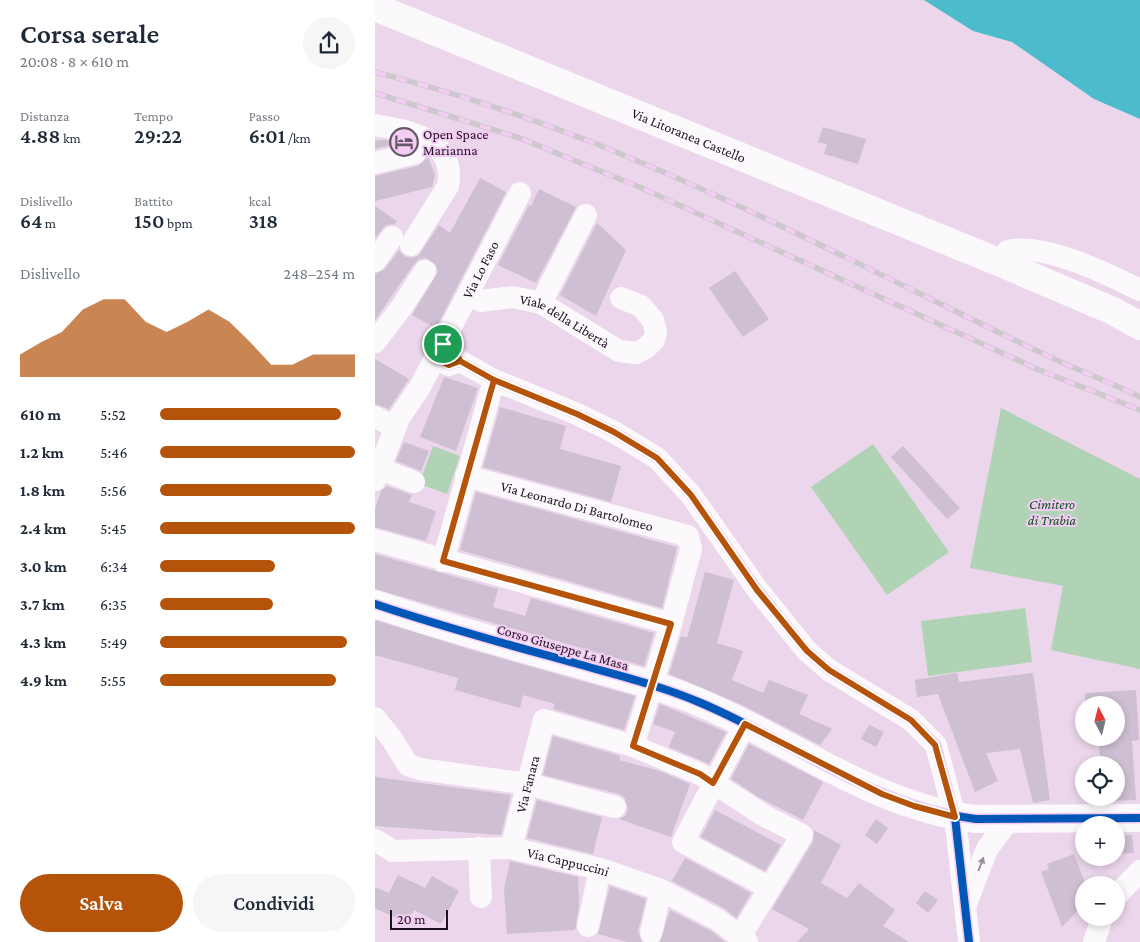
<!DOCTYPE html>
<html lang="it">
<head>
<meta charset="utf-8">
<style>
  :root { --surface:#fff; --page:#f6f6f7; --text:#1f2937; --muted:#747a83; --accent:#b45309 }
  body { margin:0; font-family:"Crimson Pro",serif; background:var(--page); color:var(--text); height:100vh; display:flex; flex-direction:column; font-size:19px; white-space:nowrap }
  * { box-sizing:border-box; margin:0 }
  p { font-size:16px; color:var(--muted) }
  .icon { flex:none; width:28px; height:28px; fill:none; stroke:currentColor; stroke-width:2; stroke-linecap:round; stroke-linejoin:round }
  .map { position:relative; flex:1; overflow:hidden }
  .panel { display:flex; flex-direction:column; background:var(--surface); width:375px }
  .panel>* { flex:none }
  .needle { width:32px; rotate:353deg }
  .tools { position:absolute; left:700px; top:696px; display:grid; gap:10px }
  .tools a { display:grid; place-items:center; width:50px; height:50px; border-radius:50%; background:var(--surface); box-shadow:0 2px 8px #0003; font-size:25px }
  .scale { position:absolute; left:15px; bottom:12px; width:58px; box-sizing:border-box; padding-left:5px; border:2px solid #1f121f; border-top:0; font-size:14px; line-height:18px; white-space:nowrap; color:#1f121f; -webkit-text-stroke:4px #f4cdf4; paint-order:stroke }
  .pin { position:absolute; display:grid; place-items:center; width:42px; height:42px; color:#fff; margin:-21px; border:2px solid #fff; border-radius:50%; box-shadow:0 1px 5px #0007 }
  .round { display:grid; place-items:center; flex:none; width:52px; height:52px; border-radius:26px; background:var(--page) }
  .overview { display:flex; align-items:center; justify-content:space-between; height:85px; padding:0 20px }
  h1 { font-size:28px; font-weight:600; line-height:38px }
  .stats { display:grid; grid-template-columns:repeat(3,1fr); gap:8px; height:85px; padding:5px 20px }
  .stats div { display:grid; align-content:center }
  .stats b { font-size:21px; font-weight:600 }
  .stats small { font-size:14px; font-weight:400 }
  .stats p { font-size:14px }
  .chart { height:140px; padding:10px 20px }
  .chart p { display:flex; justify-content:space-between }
  .chart svg { width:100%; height:90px; margin-top:5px; fill:var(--accent); opacity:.7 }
  .action { display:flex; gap:10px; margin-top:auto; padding:10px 20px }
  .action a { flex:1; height:58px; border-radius:30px; background:var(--accent); color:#fff; font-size:20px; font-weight:600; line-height:58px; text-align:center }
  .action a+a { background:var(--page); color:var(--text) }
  ul { padding:0 20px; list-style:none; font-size:16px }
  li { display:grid; grid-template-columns:80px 60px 1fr; align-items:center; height:38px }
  li i { height:12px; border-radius:6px; background:var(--accent) }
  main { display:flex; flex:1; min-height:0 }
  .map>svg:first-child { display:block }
</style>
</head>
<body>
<main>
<section class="panel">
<div class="overview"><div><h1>Corsa serale</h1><p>20:08 · 8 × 610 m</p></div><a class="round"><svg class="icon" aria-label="share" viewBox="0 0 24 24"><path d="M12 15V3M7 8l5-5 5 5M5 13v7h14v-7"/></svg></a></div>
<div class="stats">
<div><p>Distanza</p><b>4.88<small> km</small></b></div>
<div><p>Tempo</p><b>29:22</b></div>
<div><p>Passo</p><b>6:01<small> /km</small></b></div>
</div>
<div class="stats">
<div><p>Dislivello</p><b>64<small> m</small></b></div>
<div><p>Battito</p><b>150<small> bpm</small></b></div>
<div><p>kcal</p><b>318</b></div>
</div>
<div class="chart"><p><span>Dislivello</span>248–254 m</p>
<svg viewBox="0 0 160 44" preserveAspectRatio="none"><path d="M0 44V33L10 27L20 22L30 11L40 6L50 6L60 17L70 22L80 17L90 11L100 17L110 27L120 38L130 38L140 33L150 33L160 33V44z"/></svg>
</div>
<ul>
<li><b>610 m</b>5:52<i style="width:93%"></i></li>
<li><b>1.2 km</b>5:46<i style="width:100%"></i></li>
<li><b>1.8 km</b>5:56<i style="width:88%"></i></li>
<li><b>2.4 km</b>5:45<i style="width:100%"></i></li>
<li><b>3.0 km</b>6:34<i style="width:59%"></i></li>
<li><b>3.7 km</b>6:35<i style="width:58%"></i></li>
<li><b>4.3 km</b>5:49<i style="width:96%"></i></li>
<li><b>4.9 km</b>5:55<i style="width:90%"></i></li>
</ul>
<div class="action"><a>Salva</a><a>Condividi</a></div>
</section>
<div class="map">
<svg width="765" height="942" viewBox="0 0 765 942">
  <rect width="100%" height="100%" fill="#ebd6eb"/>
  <path fill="#b1d3b5" d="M 626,408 L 765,479 L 765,669 L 676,650 L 688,586 L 595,568 Z
    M 498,444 L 574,552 L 512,595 L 436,487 Z
    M 58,446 L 85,456 L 72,494 L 44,484 Z
    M 650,608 L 657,662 L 553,676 L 546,621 Z"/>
  <path fill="#4cbbcc" d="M 549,0 L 765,0 L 765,119 L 719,99 L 637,42 L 598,31 Z"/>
  <path fill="#cebfd2" d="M 448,127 L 491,139 L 483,164 L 449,154 L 452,144 L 443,142 Z
    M 7,140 L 11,140 L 25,143 L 0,149 L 0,141 Z
    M 53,157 L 60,175 L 57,187 L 0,201 L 0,176 L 43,166 Z
    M 105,178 L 131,192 L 61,328 L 37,315 L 63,272 L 61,265 L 51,258 L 44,259 L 39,264 L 0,320 L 0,274 L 10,269 L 24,250 L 29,256 L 36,258 L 43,256 L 64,225 L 75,233 Z
    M 164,189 L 201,207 L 161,283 L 123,265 L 154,205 L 156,206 Z
    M 0,206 L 22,221 L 20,224 L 11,225 L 0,238 Z
    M 222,223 L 251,250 L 221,316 L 185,295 Z
    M 360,271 L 394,319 L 368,337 L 334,288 Z
    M 0,359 L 34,379 L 14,409 L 0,404 Z
    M 69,377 L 103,388 L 81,451 L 45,437 Z
    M 125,407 L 191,426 L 185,449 L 246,466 L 236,502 L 108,467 Z
    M 29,442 L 54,451 L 46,471 L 21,461 Z
    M 528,446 L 585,508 L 572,519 L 516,457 Z
    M 12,486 L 37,495 L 34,502 L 61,511 L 51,541 L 0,527 L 0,509 L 6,491 Z
    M 101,492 L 302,547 L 287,608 L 85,550 Z
    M 0,554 L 123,589 L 118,607 L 150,616 L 156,598 L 279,633 L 269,666 L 0,589 Z
    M 330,572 L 359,580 L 342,643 L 368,651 L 357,680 L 388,693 L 394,680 L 433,695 L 424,714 L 457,729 L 445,745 L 367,705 L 294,674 L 306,636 L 312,638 Z
    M 0,620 L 97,650 L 260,696 L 249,730 L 178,709 L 180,704 L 148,695 L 145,708 L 80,690 L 83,678 L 0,655 Z
    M 582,673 L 584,682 L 658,673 L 675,800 L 658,803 L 645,749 L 611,753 L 623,781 L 600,792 L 563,694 L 542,697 L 540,680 Z
    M 761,690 L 764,740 L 757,741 L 761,800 L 741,801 L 741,765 L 725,765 L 724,738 L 741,738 L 741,705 L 710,705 L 710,693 Z
    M 285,704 L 351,732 L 334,764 L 294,747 L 300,732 L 278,724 Z
    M 494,725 L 509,732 L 501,747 L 486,739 Z
    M 178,736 L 245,756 L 244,760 L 285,771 L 315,784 L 296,837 L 244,819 L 250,816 L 253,810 L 250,798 L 244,794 L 168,775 Z
    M 374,744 L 448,782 L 428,820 L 385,798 L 356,779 Z
    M 0,777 L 136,795 L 126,835 L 0,826 Z
    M 162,800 L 227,817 L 218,854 L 152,838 Z
    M 340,810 L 406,845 L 390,871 L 326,837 Z
    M 501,819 L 513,828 L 502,844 L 490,835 Z
    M 439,830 L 466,845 L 446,883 L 472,898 L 484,883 L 520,910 L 508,926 L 534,942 L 422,942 L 434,929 L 397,909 L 438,842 Z
    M 757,835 L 759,853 L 743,854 L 741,836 Z
    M 699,854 L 709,880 L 709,904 L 687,927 L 666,872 L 674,869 L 672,864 Z
    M 310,858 L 376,893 L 361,918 L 349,908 L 297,881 Z
    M 135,861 L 203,877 L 204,907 L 200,930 L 132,934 L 129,889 Z
    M 23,875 L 50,888 L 57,876 L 84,891 L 66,924 L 39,910 L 32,923 L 0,908 L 0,887 L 14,893 Z
    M 235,886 L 271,899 L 263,931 L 267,942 L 252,942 L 223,934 Z
    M 550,891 L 563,900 L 553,913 L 541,903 Z
    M 295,910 L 336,931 L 350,942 L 285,942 Z"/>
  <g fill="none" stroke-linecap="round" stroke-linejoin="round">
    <g stroke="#fcf9fc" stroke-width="22">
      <path d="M 0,125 C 35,131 81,139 73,186 L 36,245"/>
      <path d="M 0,163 L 40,153"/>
      <path d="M 0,261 L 17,237"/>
      <path d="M 626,263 L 633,251 C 668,242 733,274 765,290"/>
      <path id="s1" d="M 93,295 L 106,301 L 138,297 L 166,303 L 244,351 L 261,353 L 271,348 L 279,340 L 281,332 L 278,320 L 266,306 L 246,298"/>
      <path d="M 166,303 L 211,215"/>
      <path d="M 0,342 L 26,308 L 50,271"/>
      <path d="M 60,359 L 74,365 L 85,361 L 119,380 L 202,414 L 239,432 L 282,458 L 316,495 L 382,589 L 432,651 L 454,670 L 536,720 L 561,745 L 580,817 L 594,942"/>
      <path d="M 0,417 L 20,427"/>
      <path d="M 0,467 L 39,482"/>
      <path id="s2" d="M 91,476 L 313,536 L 316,549 L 296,624 L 258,746"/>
      <path id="s3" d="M 0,480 L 24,418 L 45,387 L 145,193"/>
      <path d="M 0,540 L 296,624"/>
      <path d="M 68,561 L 119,380"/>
      <path d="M 0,718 L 17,739 L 33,765 L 45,769 L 153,784 L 240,807"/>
      <path d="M 370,724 L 308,842 L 395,888"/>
      <path id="s4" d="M 0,840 L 18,851 L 136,848 L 225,869 L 286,890 L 343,920 L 372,942"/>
      <path d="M 104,848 L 106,897"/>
      <path id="s5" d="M 136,848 L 169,720 L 258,746 L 325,774 L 388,815 L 427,835 L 365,937"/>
      <path d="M 741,896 L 765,871"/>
      <path d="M 591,904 L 612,849 L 634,820"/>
      <path d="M 213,926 L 225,869"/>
      <path d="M 276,933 L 286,890"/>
      <path d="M 719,942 L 727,918"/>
    </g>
    <g stroke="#fcf9fc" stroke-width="28">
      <path id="s6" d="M 0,7 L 626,263 L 738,311 L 765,326"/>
      <path d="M 0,604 C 67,627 135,645 203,664 C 245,676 287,686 326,703 C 418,742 500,807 601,819 L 765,818"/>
    </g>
    <defs>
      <path id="rail" d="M 0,72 C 73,91 148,115 219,143 C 369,203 512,279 658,349 C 693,366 730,380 765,397
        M 0,93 L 145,138 L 269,189 L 662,369 L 765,410"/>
    </defs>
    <use href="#rail" stroke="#cec8ce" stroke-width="5.5"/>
    <use href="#rail" stroke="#f4cdf4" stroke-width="4" stroke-dasharray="11" stroke-linecap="butt"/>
    <defs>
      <path id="cycleway" d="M 60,359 L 74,365 L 85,361 L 119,380 L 202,414 L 239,432 L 282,458 L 316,495 L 382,589 L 432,651 L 454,670 L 536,720 L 561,745 L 580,817 L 594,942
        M 0,604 C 67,627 135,645 203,664 C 245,676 287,686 326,703 C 418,742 500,807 601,819 L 765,818"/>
    </defs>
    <use href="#cycleway" stroke="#f4cdf4" stroke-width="11"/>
    <use href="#cycleway" stroke="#0057b8" stroke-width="8"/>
  </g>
  <defs><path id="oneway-solid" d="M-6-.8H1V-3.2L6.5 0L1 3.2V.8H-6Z" transform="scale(1.25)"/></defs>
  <use fill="#999199" href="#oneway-solid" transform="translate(606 864) rotate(-69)"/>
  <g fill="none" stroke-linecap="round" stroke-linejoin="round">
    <defs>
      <path id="route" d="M 68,344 L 81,352 L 85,361 L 119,380 L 68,561 L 296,624 L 258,746 L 325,774 L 338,783 L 370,724 L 507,794 L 539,806 L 580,817 L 560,745 L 536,720 L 454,670 L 432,651 L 382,590 L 316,495 L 282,458 L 239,432 L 202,414 L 119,380 L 85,361 L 74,365 L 60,359 L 68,344"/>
    </defs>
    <use href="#route" stroke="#fff" stroke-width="10"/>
    <use href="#route" stroke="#b45309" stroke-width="6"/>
  </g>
  <defs>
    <symbol id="hotel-ring" viewBox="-11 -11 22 22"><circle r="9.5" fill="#f4cdf4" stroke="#665766" stroke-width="1.5"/><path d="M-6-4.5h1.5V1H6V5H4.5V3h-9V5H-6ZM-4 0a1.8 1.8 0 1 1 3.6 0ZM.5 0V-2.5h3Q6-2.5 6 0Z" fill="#665766"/></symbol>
  </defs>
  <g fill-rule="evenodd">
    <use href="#hotel-ring" x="13" y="126" width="32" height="32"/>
  </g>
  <g text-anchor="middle" stroke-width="4" stroke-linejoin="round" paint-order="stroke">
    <g font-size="14" fill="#1f121f" stroke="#f4cdf4" text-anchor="start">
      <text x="48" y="139">Open Space<tspan x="48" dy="16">Marianna</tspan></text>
    </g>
    <g font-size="14" fill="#1f121f" stroke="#f4cdf4">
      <text dy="5" stroke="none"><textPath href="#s6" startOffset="339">Via Litoranea Castello</textPath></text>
      <text dy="5" stroke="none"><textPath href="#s3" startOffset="236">Via Lo Faso</textPath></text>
      <text dy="5" stroke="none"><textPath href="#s1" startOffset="104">Viale della Libertà</textPath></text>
      <text dy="5" stroke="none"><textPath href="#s2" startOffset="115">Via Leonardo Di Bartolomeo</textPath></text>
      <text transform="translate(188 647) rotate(16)" y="5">Corso Giuseppe La Masa</text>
      <text dy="5" stroke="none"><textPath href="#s5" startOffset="66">Via Fanara</textPath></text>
      <text dy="5" stroke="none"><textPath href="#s4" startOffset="198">Via Cappuccini</textPath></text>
    </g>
    <g font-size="14" font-style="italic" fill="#0e501b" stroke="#f4cdf4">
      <text x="677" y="509">Cimitero<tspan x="677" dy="16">di Trabia</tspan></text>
    </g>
  </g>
</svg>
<div class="tools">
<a><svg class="needle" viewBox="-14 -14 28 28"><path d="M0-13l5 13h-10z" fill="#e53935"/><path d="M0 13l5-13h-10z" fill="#747a83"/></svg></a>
<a><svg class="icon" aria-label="locate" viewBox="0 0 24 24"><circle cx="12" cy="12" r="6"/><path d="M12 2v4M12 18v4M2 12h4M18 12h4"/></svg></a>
<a>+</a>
<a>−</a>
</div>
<div class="scale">20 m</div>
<div class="pin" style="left:68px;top:344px;background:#1e9e55"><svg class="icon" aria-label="arrive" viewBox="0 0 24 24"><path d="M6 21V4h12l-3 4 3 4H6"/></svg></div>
</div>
</main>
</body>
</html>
